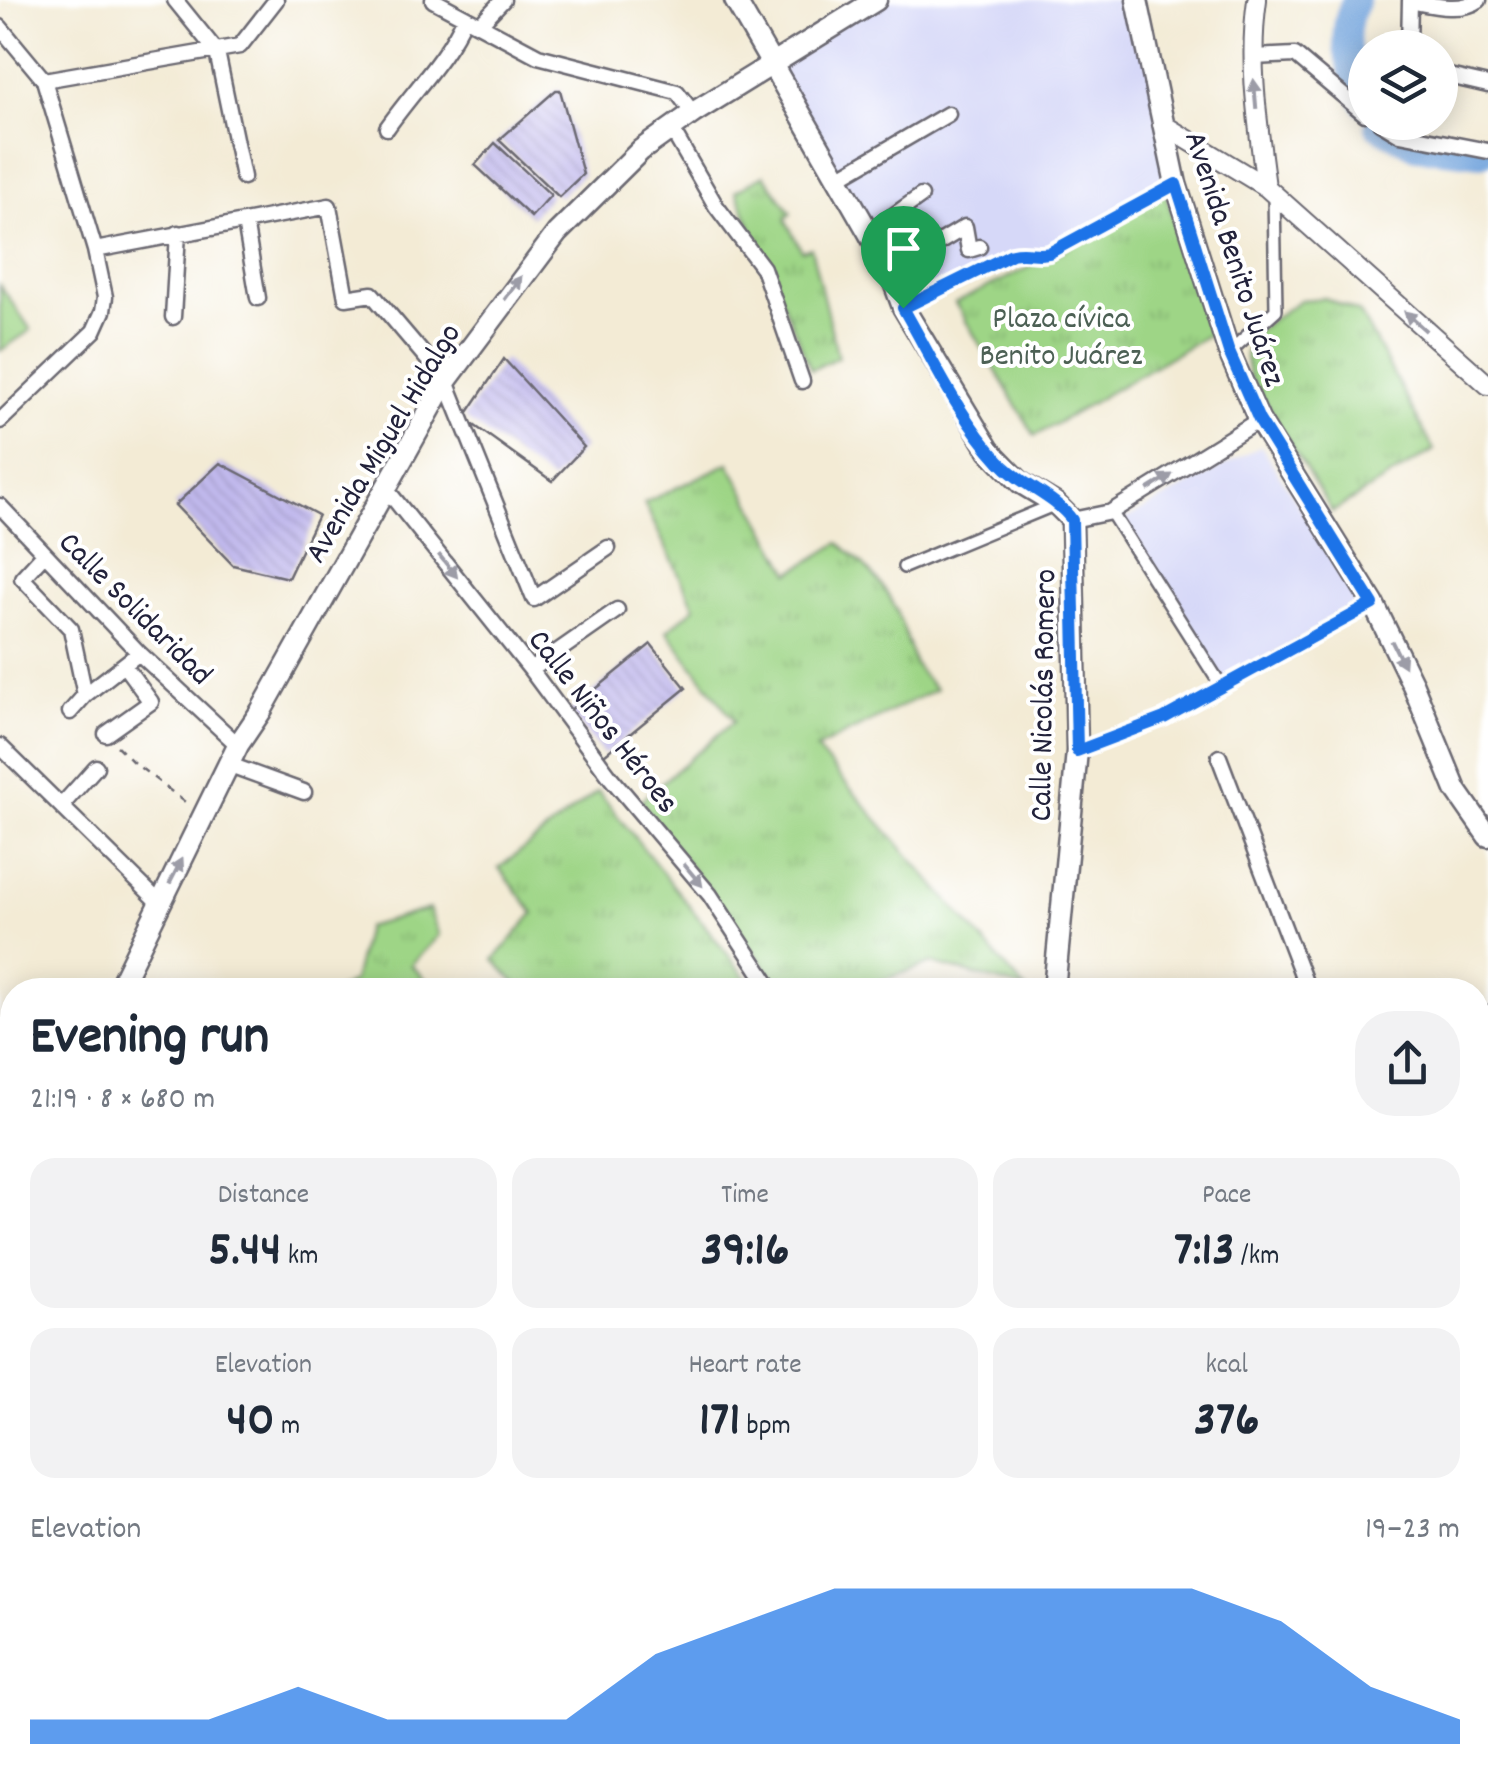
<!DOCTYPE html>
<html lang="en">
<head>
<meta charset="utf-8">
<style>
  :root { --surface:#fff; --page:#f2f2f3; --text:#1f2937; --muted:#747a83; --accent:#1a73e8 }
  body { margin:0; font-family:Dekko,sans-serif; background:var(--page); color:var(--text); height:100vh; display:flex; flex-direction:column; font-size:38px; white-space:nowrap }
  * { box-sizing:border-box; margin:0 }
  p { font-size:32px; color:var(--muted) }
  .icon { flex:none; width:55px; height:55px; fill:none; stroke:currentColor; stroke-width:2; stroke-linecap:round; stroke-linejoin:round }
  .map { position:relative; flex:1; overflow:hidden }
  .panel { position:absolute; left:0px; top:978px; width:1490px; height:812px; display:flex; flex-direction:column; background:var(--surface); border-radius:40px 40px 0 0; box-shadow:0 5px 25px #0003 }
  .panel>* { flex:none }
  .controls { position:absolute; left:1348px; top:30px; display:grid; gap:20px }
  .controls a { display:grid; place-items:center; width:110px; height:110px; border-radius:50%; background:var(--surface); box-shadow:0 5px 25px #0003; font-size:50px }
  .pin { position:absolute; display:grid; place-items:center; width:85px; height:85px; color:#fff; margin:-102px -42px; border-radius:50% 50% 50% 0; rotate:-45deg; box-shadow:0 0 10px #0007 }
  .pin .icon { rotate:45deg }
  .round { display:grid; place-items:center; flex:none; width:105px; height:105px; border-radius:40px; background:var(--page) }
  .summary { display:flex; align-items:center; justify-content:space-between; height:170px; padding:0 30px }
  h1 { font-size:55px; font-weight:800; line-height:75px }
  .figures { display:grid; grid-template-columns:repeat(3,1fr); gap:15px; height:170px; padding:10px 30px }
  .figures div { display:grid; align-content:center; border-radius:25px; background:var(--page); text-align:center }
  .figures b { font-size:50px; font-weight:800 }
  .figures small { font-size:28px; font-weight:400 }
  .figures p { font-size:28px }
  .chart { height:280px; padding:20px 30px }
  .chart p { display:flex; justify-content:space-between }
  .chart svg { width:100%; height:180px; margin-top:10px; fill:var(--accent); opacity:.7 }
  .map>svg:first-child { display:block }
</style>
</head>
<body>
<div class="map">
<svg width="1488" height="1789" viewBox="0 0 1488 1789">
  <defs>
    <pattern id="grass-tufts" width="24" height="20" patternUnits="userSpaceOnUse" patternTransform="scale(2.5)"><rect width="24" height="20" fill="#9ed586"/><path d="M3 7l-1-3M5 7V3M7 7l1-3M15 17l-1-3M17 17v-4M19 17l1-3" fill="none" stroke="#88b775"/></pattern>
    <pattern id="building-back-hatch" width="6" height="6" patternUnits="userSpaceOnUse" patternTransform="scale(2.5)"><rect width="6" height="6" fill="#c1b9ed"/><path d="M-1 5l2 2M0 0l6 6M5-1l2 2" fill="none" stroke="#a69fcc"/></pattern>
  </defs>
  <rect width="100%" height="100%" fill="#fff"/>
  <filter id="ink" filterUnits="userSpaceOnUse"><feTurbulence type="fractalNoise" baseFrequency=".01" numOctaves="2"/><feDisplacementMap in="SourceGraphic" scale="20" xChannelSelector="R" yChannelSelector="G"/><feConvolveMatrix kernelMatrix="1 2 1 2 8 2 1 2 1" color-interpolation-filters="sRGB"/></filter>
  <filter id="wash" filterUnits="userSpaceOnUse"><feTurbulence type="fractalNoise" baseFrequency=".0048" numOctaves="4" result="noise"/><feDisplacementMap in="SourceGraphic" scale="40" xChannelSelector="R" yChannelSelector="G"/><feGaussianBlur stdDeviation="2.25" result="paint"/><feColorMatrix in="noise" values="0 0 0 0 0 0 0 0 0 0 0 0 0 0 0 0 0 1.4 0 .05"/><feComposite in="paint" operator="in"/></filter>
  <g filter="url(#wash)">
    <rect width="100%" height="100%" fill="#f3ebd5"/>
    <path fill="#d6d8f8" d="M 878,0 L 1136,0 L 1174,179 L 1045,254 L 1024,251 L 903,307 L 773,65 Z
      M 1261,446 L 1362,605 L 1223,682 L 1122,521 Z"/>
    <path fill="url(#grass-tufts)" stroke="#607c60" stroke-width="2.5" d="M 764,175 L 791,213 L 785,219 L 802,251 L 811,248 L 838,357 L 811,370 L 736,191 Z
      M 1165,191 L 1209,334 L 1035,436 L 955,303 L 1054,255 Z
      M 1325,298 L 1360,313 L 1434,450 L 1332,512 L 1249,376 L 1245,353 L 1257,330 L 1300,300 Z
      M 729,463 L 790,573 L 839,543 C 866,566 889,587 901,622 C 914,655 907,663 936,689 L 816,749 L 1025,989 L 932,963 L 854,990 L 783,990 L 640,801 L 734,721 L 667,631 L 695,607 L 644,503 Z
      M 598,791 L 756,990 L 516,990 L 519,986 L 494,960 L 534,913 L 499,868 Z
      M 429,909 L 439,935 L 411,965 L 436,990 L 338,990 L 353,981 L 366,927 Z"/>
    <path fill="#9ed586" stroke="#607c60" stroke-width="2.5" d="M 0,285 L 31,330 L 0,351 Z
      M 1297,1778 L 1466,1778 L 1467,1789 L 1269,1789 Z"/>
    <g fill="none" stroke-linecap="round" stroke-linejoin="round">
      <path stroke="#71a3dc" stroke-width="28" d="M 1356,0 C 1337,34 1350,69 1365,102
        M 1379,126 L 1417,146 L 1481,153"/>
    </g>
    <g id="blocks">
      <path fill="url(#building-back-hatch)" d="M 556,90 L 560,90 L 583,174 L 559,197 L 499,140 Z
        M 495,143 L 551,195 L 531,217 L 475,165 Z
        M 504,359 L 584,447 L 552,481 L 464,418 Z
        M 220,463 L 318,515 L 288,578 L 233,565 L 175,505 Z
        M 651,644 L 686,688 L 604,755 L 569,711 Z"/>
    </g>
  </g>
  <g filter="url(#ink)">
    <use href="#blocks" fill-opacity="0" stroke="#6b6871" stroke-width="2.5"/>
    <g fill="none" stroke-linecap="round" stroke-linejoin="round">
      <defs>
        <path id="pedestrian" d="M 903,307 L 1012,255 C 1026,251 1037,256 1049,253 L 1176,184
          M 1229,352 L 1276,310 L 1274,194
          M 1111,512 L 1222,687
          M 904,567 L 1056,504
          M 1077,751 L 1164,718 L 1373,603"/>
        <path id="minor" d="M 175,0 L 217,52 L 243,177
          M 433,0 L 538,56 L 677,92 L 693,113
          M 1410,1 C 1431,5 1461,13 1479,0
          M 480,24 L 503,0
          M 0,27 L 44,80 L 95,250 L 105,297 L 103,311 L 94,331 L 0,421
          M 1409,48 L 1410,0
          M 1254,57 L 1295,55 L 1365,114
          M 1440,74 L 1488,85
          M 44,80 L 240,46 L 276,0
          M 1380,122 L 1400,134 L 1488,151
          M 387,128 C 413,91 447,58 465,17
          M 672,130 L 716,206 L 763,268 L 802,381
          M 838,178 L 948,114
          M 245,222 L 258,298
          M 869,233 L 921,196
          M 95,250 L 329,206 L 346,298 L 372,294 L 446,381 L 534,599 L 608,548
          M 890,272 L 965,227 L 969,250 L 979,247
          M 173,317 L 178,233
          M 387,490 L 531,670 L 611,778 L 710,895 L 772,990
          M 0,506 L 139,653 L 238,745
          M 1072,520 L 1111,512 L 1259,420
          M 44,554 L 22,578 L 71,629 L 85,695
          M 531,670 L 617,610
          M 70,712 L 85,695 L 139,653
          M 106,734 L 151,702 L 124,665
          M 0,746 L 160,903
          M 1219,757 L 1308,990
          M 230,765 L 304,792
          M 62,805 L 96,767
          M 1478,1084 L 1482,1082 L 1488,1104
          M 1478,1224 L 1488,1213
          M 1478,1313 L 1488,1302
          M 0,1619 L 12,1623
          M 696,1778 L 698,1789
          M 393,1789 L 395,1778
          M 508,1789 L 510,1778
          M 1042,1789 L 1043,1778
          M 1258,1789 L 1276,1778"/>
        <path id="tertiary" d="M 1257,0 C 1248,63 1258,124 1266,187
          M 1162,124 L 1266,187 L 1488,385"/>
        <path id="secondary" d="M 735,0 L 869,233 L 890,272 L 903,307 L 989,450 L 1021,483 L 1056,504 L 1072,520 L 1077,751 L 1054,990
          M 1137,0 L 1176,184 L 1229,352 L 1259,420 L 1373,603 L 1413,685 L 1456,790 L 1488,836
          M 118,990 L 238,745 L 261,711 L 446,381 L 557,233 L 641,150 L 693,113 L 876,0
          M 1478,1018 L 1488,1017
          M 0,1219 L 12,1196
          M 1478,1556 L 1488,1511
          M 1478,1737 L 1482,1789
          M 283,1789 L 284,1778"/>
      </defs>
      <use href="#pedestrian" stroke="#6b6871" stroke-width="16"/>
      <use href="#minor" stroke="#6b6871" stroke-width="19"/>
      <use href="#tertiary" stroke="#6b6871" stroke-width="22"/>
      <use href="#secondary" stroke="#6b6871" stroke-width="25"/>
      <path stroke="#6b6871" stroke-width="2.5" stroke-dasharray="8 8" stroke-linecap="butt" d="M 117,746 L 133,762 L 185,802"/>
      <use href="#pedestrian" stroke="#fff" stroke-width="11"/>
      <use href="#minor" stroke="#fff" stroke-width="14"/>
      <use href="#tertiary" stroke="#fff" stroke-width="18"/>
      <use href="#secondary" stroke="#fff" stroke-width="20"/>
    </g>
    <defs><path id="oneway-solid" d="M-6-.8H1V-3.2L6.5 0L1 3.2V.8H-6Z" transform="scale(2.5)"/></defs>
    <g fill="#9c9ca7">
      <use href="#oneway-solid" transform="translate(1255 94) rotate(-95)"/>
      <use href="#oneway-solid" transform="translate(513 288) rotate(-54)"/>
      <use href="#oneway-solid" transform="translate(1415 321) rotate(-138)"/>
      <use href="#oneway-solid" transform="translate(1160 482) rotate(-32)"/>
      <use href="#oneway-solid" transform="translate(448 566) rotate(51)"/>
      <use href="#oneway-solid" transform="translate(1398 654) rotate(64)"/>
      <use href="#oneway-solid" transform="translate(176 871) rotate(-63)"/>
      <use href="#oneway-solid" transform="translate(693 875) rotate(50)"/>
    </g>
  </g>
  <g fill="none" stroke-linecap="round" stroke-linejoin="round" filter="url(#ink)">
    <defs>
      <path id="route" d="M 1176,184 L 1229,352 L 1259,420 L 1373,604 L 1164,718 L 1077,751 L 1072,520 C 1054,495 1021,486 999,461 C 959,418 932,358 903,308 L 1012,254 C 1026,251 1037,256 1049,253 Z"/>
    </defs>
    <use href="#route" stroke="#fff" stroke-width="20"/>
    <use href="#route" stroke="#1a73e8" stroke-width="12"/>
  </g>
  <g text-anchor="middle" stroke-width="8" stroke-linejoin="round" paint-order="stroke">
    <g font-size="32" fill="#22223b" stroke="#fff">
      <text transform="translate(1237 258) rotate(72)" y="11">Avenida Benito Juárez</text>
      <text transform="translate(381 442) rotate(-59)" y="11">Avenida Miguel Hidalgo</text>
      <text transform="translate(137 607) rotate(45)" y="11">Calle Solidaridad</text>
      <text transform="translate(1041 695) rotate(-89)" y="11">Calle Nicolás Romero</text>
      <text transform="translate(605 720) rotate(52)" y="11">Calle Niños Héroes</text>
    </g>
    <g font-size="32" fill="#4d6155" stroke="#fff">
      <text x="1061" y="327">Plaza cívica<tspan x="1061" dy="37">Benito Juárez</tspan></text>
    </g>
  </g>
</svg>
<div class="controls">
<a><svg class="icon" aria-label="layers" viewBox="0 0 24 24"><path d="M12 4l9 5-9 5-9-5zM3 14l9 5 9-5"/></svg></a>
</div>
<div class="pin" style="left:903px;top:308px;background:#1e9e55"><svg class="icon" aria-label="arrive" viewBox="0 0 24 24"><path d="M6 21V4h12l-3 4 3 4H6"/></svg></div>
<section class="panel">
<div class="summary"><div><h1>Evening run</h1><p>21:19 · 8 × 680 m</p></div><a class="round"><svg class="icon" aria-label="share" viewBox="0 0 24 24"><path d="M12 15V3M7 8l5-5 5 5M5 13v7h14v-7"/></svg></a></div>
<div class="figures">
<div><p>Distance</p><b>5.44<small> km</small></b></div>
<div><p>Time</p><b>39:16</b></div>
<div><p>Pace</p><b>7:13<small> /km</small></b></div>
</div>
<div class="figures">
<div><p>Elevation</p><b>40<small> m</small></b></div>
<div><p>Heart rate</p><b>171<small> bpm</small></b></div>
<div><p>kcal</p><b>376</b></div>
</div>
<div class="chart"><p><span>Elevation</span>19–23 m</p>
<svg viewBox="0 0 160 44" preserveAspectRatio="none"><path d="M0 44V38L10 38L20 38L30 30L40 38L50 38L60 38L70 22L80 14L90 6L100 6L110 6L120 6L130 6L140 14L150 30L160 38V44z"/></svg>
</div>
</section>
</div>
</body>
</html>
